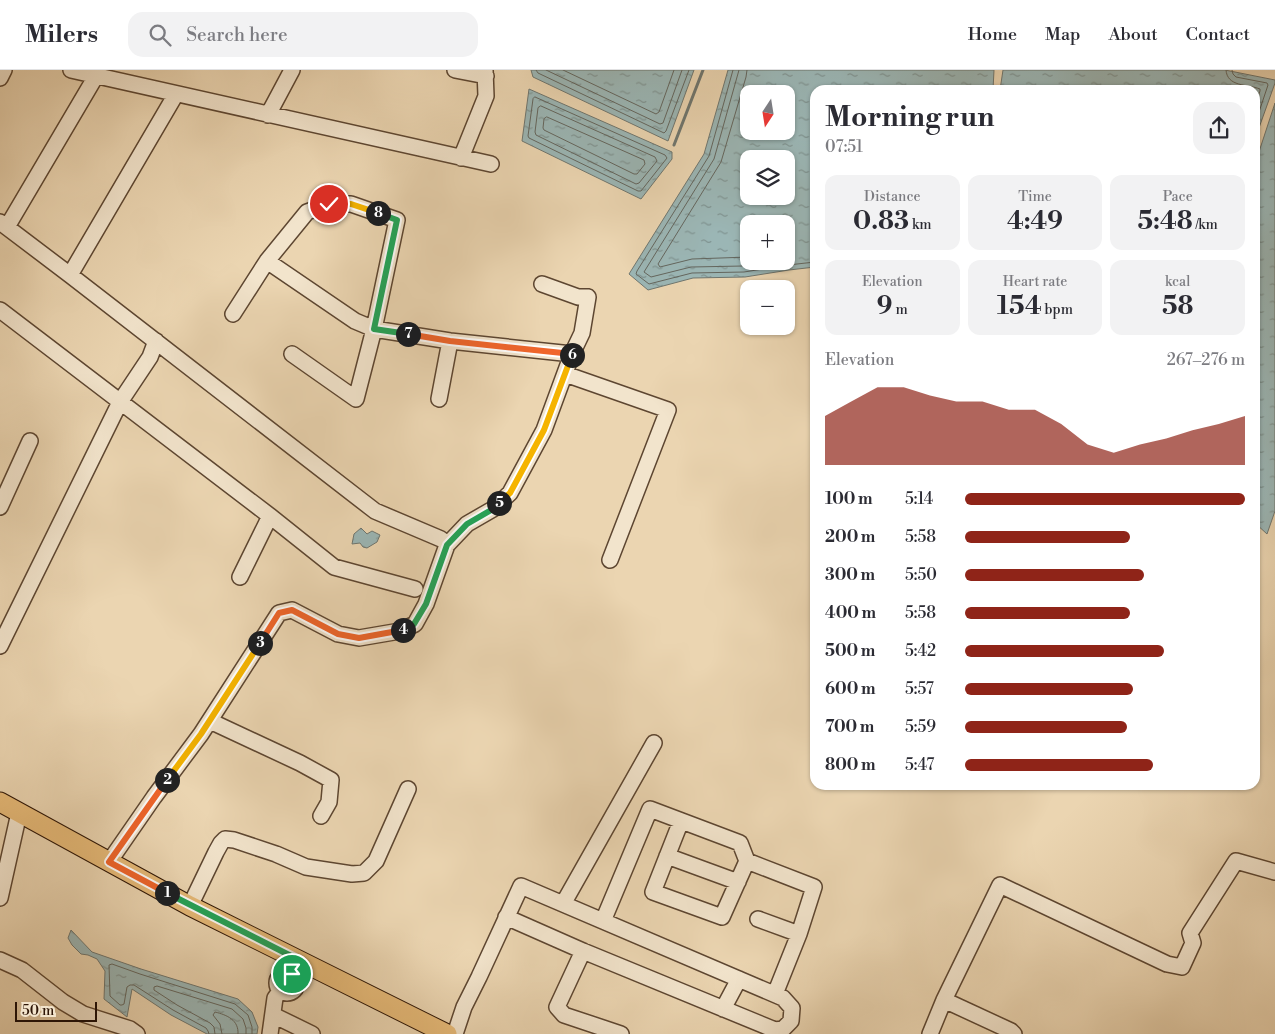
<!DOCTYPE html>
<html lang="en">
<head>
<meta charset="utf-8">
<style>
  :root { --surface:#fff; --page:#f2f2f3; --text:#2b2b33; --muted:#7c7c81; --line:#e1e1e2; --accent:#8f2418 }
  body { margin:0; font-family:"Libre Bodoni",serif; background:var(--page); color:var(--text); height:100vh; display:flex; flex-direction:column; font-size:19px; white-space:nowrap }
  * { box-sizing:border-box; margin:0 }
  p { font-size:16px; color:var(--muted) }
  .icon { flex:none; width:28px; height:28px; fill:none; stroke:currentColor; stroke-width:2; stroke-linecap:round; stroke-linejoin:round }
  .map { position:relative; flex:1; overflow:hidden }
  .sheet { position:absolute; left:810px; top:15px; width:450px; height:705px; display:flex; flex-direction:column; background:var(--surface); border-radius:15px; box-shadow:0 1px 4px #0004 }
  .sheet>* { flex:none }
  .needle { width:32px; rotate:192deg }
  .buttons { position:absolute; left:740px; top:15px; display:grid; gap:10px }
  .buttons a { display:grid; place-items:center; width:55px; height:55px; border-radius:10px; background:var(--surface); box-shadow:0 1px 4px #0004; font-size:25px }
  .scale { position:absolute; left:15px; bottom:12px; width:82px; box-sizing:border-box; padding-left:5px; border:2px solid #2e1606; border-top:0; font-size:14px; line-height:18px; white-space:nowrap; color:#2e1606; -webkit-text-stroke:4px #f2e4cc; paint-order:stroke }
  .pin { position:absolute; display:grid; place-items:center; width:42px; height:42px; color:#fff; margin:-21px; border:2px solid #fff; border-radius:50%; box-shadow:0 1px 5px #0007 }
  .km { position:absolute; width:25px; height:25px; margin:-12px; border-radius:50%; background:#222; color:#fff; font-size:14px; line-height:25px; text-align:center }
  .round { display:grid; place-items:center; flex:none; width:52px; height:52px; border-radius:15px; background:var(--page) }
  .head { display:flex; align-items:center; justify-content:space-between; height:85px; padding:0 15px }
  h1 { font-size:28px; font-weight:700; line-height:38px }
  .stats { display:grid; grid-template-columns:repeat(3,1fr); gap:8px; height:85px; padding:5px 15px }
  .stats div { display:grid; align-content:center; border-radius:12px; background:var(--page); text-align:center }
  .stats b { font-size:25px; font-weight:700 }
  .stats small { font-size:14px; font-weight:400 }
  .stats p { font-size:14px }
  .chart { height:140px; padding:10px 15px }
  .chart p { display:flex; justify-content:space-between }
  .chart svg { width:100%; height:90px; margin-top:5px; fill:var(--accent); opacity:.7 }
  ul { padding:0 15px; list-style:none; font-size:16px }
  li { display:grid; grid-template-columns:80px 60px 1fr; align-items:center; height:38px }
  li i { height:12px; border-radius:6px; background:var(--accent) }
  header { display:flex; align-items:center; gap:30px; box-sizing:border-box; height:70px; padding:0 25px; background:var(--surface); border-bottom:1px solid var(--line) }
  header strong { font-size:24px }
  nav { display:flex; gap:28px; margin-inline-start:auto; font-size:18px }
  .search { width:350px; height:45px; background:var(--page); display:flex; align-items:center; gap:12px; box-sizing:border-box; padding:0 18px; border-radius:15px; color:var(--muted); font-size:19px }
  .map>svg:first-child { display:block }
</style>
</head>
<body>
<header>
<strong>Milers</strong>
<div class="search"><svg class="icon" aria-label="search" viewBox="0 0 24 24"><circle cx="10" cy="10" r="6"/><path d="M15 15l6 6"/></svg>Search here</div>
<nav><a>Home</a><a>Map</a><a>About</a><a>Contact</a></nav>
</header>
<div class="map">
<svg width="1275" height="964" viewBox="0 0 1275 964">
  <defs>
    <pattern id="water-ripples" width="26" height="14" patternUnits="userSpaceOnUse" patternTransform="scale(1.25)"><rect width="26" height="14" fill="#9bb6b5"/><path d="M2 4q2-2 4 0t4 0M15 11q2-2 4 0t4 0" fill="none" stroke="#7f9391"/></pattern>
  </defs>
  <rect width="100%" height="100%" fill="#ebd5b1"/>
  <filter id="stains"><feTurbulence type="fractalNoise" baseFrequency=".004" numOctaves="4"/><feColorMatrix values="0 0 0 0 .2 0 0 0 0 .09 0 0 0 0 .02 0 0 0 .5 -.17"/></filter>
  <radialGradient id="worn" r=".72"><stop offset=".6" stop-color="#630" stop-opacity="0"/><stop offset="1" stop-color="#630" stop-opacity=".3"/></radialGradient>
  <path fill="url(#water-ripples)" stroke="#6f766f" fill-rule="evenodd" d="M 531,0 L 694,0 L 668,71 L 533,7 Z
    M 728,0 L 994,0 L 993,20 L 815,20 L 815,197 L 789,200 L 745,207 L 693,208 L 648,220 L 629,204 L 704,84 ZM 749,24 L 786,24 L 786,61 L 749,61 ZM 749,89 L 786,89 L 786,126 L 749,126 ZM 749,154 L 786,154 L 786,191 L 749,191 Z
    M 1003,0 L 1225,0 L 1275,10 L 1275,13 L 1255,69 L 1255,20 L 1000,20 Z
    M 529,19 L 672,82 L 672,89 L 641,129 L 522,71 Z
    M 1275,33 L 1275,441 L 1267,464 L 1255,453 L 1255,94 Z
    M 361,458 L 367,464 L 372,461 L 380,465 L 377,472 L 367,478 L 363,477 L 360,473 L 352,474 L 354,464 Z
    M 71,860 L 92,882 L 141,899 L 238,929 L 252,942 L 258,957 L 257,964 L 207,964 L 171,945 L 132,919 L 127,947 L 104,929 L 105,901 L 97,889 L 88,885 L 81,884 L 72,875 L 68,868 Z"/>
  <g fill="none" stroke-linecap="round" stroke-linejoin="round">
    <path stroke="#64665e" stroke-width="1" d="M 536,0 L 538,3 L 664,63 L 666,61 L 689,0
      M 546,0 L 660,54 L 663,53 L 682,0
      M 563,0 L 656,44 L 659,42 L 674,0
      M 733,0 L 709,86 L 637,201 L 636,204 L 649,214 L 692,203 L 744,202 L 788,195 L 815,192
      M 739,0 L 714,89 L 644,202 L 651,207 L 691,197 L 743,196 L 771,191
      M 747,0 L 746,7 L 721,92 L 658,194 L 660,197 L 692,189 L 749,187
      M 1226,0 C 1227,17 1247,14 1260,19 L 1260,21 L 1255,35
      M 1232,0 L 1233,4 L 1236,7 L 1267,13 L 1268,15 L 1255,54
      M 535,27 L 665,85 L 667,88 L 641,121 L 638,121 L 529,68 L 528,66 L 533,29 Z
      M 541,36 L 655,87 L 657,91 L 639,113 L 636,114 L 536,65 L 535,62 L 538,38 Z
      M 547,47 L 644,90 L 645,94 L 637,104 L 634,104 L 544,60 L 543,58 L 544,49 Z
      M 209,964 L 208,961 L 206,958 L 173,940 L 134,915 L 130,915 L 127,917 L 124,934 L 122,935 L 120,935 L 110,926 L 109,895 L 112,894 L 140,904 L 235,934 L 248,945 L 252,957 L 252,964
      M 215,964 L 214,957 L 210,953 L 177,935 L 154,920 L 154,917 L 157,916 L 232,939 L 243,949 L 246,958 L 246,964
      M 222,964 L 220,954 L 213,945 L 215,942 C 227,945 239,950 238,964"/>
    <path stroke="#6f766f" stroke-width="3" d="M 674,75 L 703,0"/>
    <defs>
      <path id="minor" d="M 71,0 L 491,94
        M 455,0 L 486,6
        M 0,8 L 4,0
        M 268,45 L 292,0
        M 461,88 L 486,26 L 485,0
        M 0,152 L 70,205 L 375,441 L 441,469
        M 7,157 L 96,6
        M 267,191 L 355,251 L 374,259 L 450,271 L 572,284
        M 70,205 L 176,24
        M 0,240 L 270,446 L 334,497 L 415,519
        M 233,244 L 267,191 L 307,142 L 329,134 L 351,134 L 397,150 L 374,259 L 356,329 L 292,284
        M 565,304 L 668,340 L 610,490
        M 439,329 L 450,271
        M 0,437 L 30,371
        M 240,507 L 270,446
        M 0,576 L 120,332 L 150,287 L 156,271
        M 210,651 L 300,693 L 331,710 L 329,732 L 321,746
        M 667,786 L 738,812
        M 747,791 L 814,817 L 799,864 L 758,849
        M 109,792 L 154,727 L 201,664 L 279,543 L 292,540 L 338,564 L 359,568 L 400,561 L 415,554 L 426,534 L 447,475 L 467,454 L 493,439 L 510,423 L 544,360 L 572,284 L 582,263 L 588,227 L 578,227 L 542,214
        M 0,828 L 19,743
        M 563,834 L 654,673
        M 190,836 L 216,782 L 221,773 L 225,769 L 234,770 L 276,784 L 306,797 L 352,804 L 364,803 L 376,791 L 408,719
        M 603,851 L 650,739 L 740,773 L 747,791 L 722,847 L 653,822 L 681,751
        M 583,881 L 557,937 L 564,945 L 621,964
        M 0,890 L 22,900 L 63,932 L 83,944 L 130,959 L 137,964
        M277 913a10 10 0 1 1 20 0a10 10 0 1 1-20 0Z
        M 775,924 L 799,864
        M 944,930 L 1011,961 L 1014,964
        M 723,939 L 739,909
        M 273,945 L 312,964
        M 270,964 L 275,928 L 280,921
        M 455,964 L 464,937 L 479,907 L 521,816 L 783,928 L 792,938 L 791,951 L 783,959 L 775,960 L 583,881 L 506,847
        M 930,964 L 944,930 L 1000,815 L 1167,894 L 1182,897 L 1193,873 L 1190,863 L 1236,791 L 1275,802"/>
      <path id="major" d="M 0,732 L 190,836 L 447,964"/>
    </defs>
    <use href="#minor" stroke="#5d4631" stroke-width="18"/>
    <use href="#major" stroke="#2e1606" stroke-width="21"/>
    <use href="#minor" stroke="#f2e4cc" stroke-width="15"/>
    <use href="#major" stroke="#e6ba78" stroke-width="19"/>
  </g>
  <g fill="none" stroke-linecap="round" stroke-linejoin="round">
    <defs>
      <path id="split-1" d="M 167,823 L 301,891 L 292,904"/>
      <path id="split-2" d="M 167,710 L 109,792 L 167,823"/>
      <path id="split-3" d="M 167,710 L 201,664 L 260,573"/>
      <path id="split-4" d="M 260,573 L 279,543 L 292,540 L 338,564 L 359,568 L 403,560"/>
      <path id="split-5" d="M 403,560 L 414,554 L 426,534 L 447,475 L 467,454 L 493,439 L 499,433"/>
      <path id="split-6" d="M 499,433 L 510,423 L 544,360 L 572,285"/>
      <path id="split-7" d="M 408,264 L 450,271 L 572,284 L 572,285"/>
      <path id="split-8" d="M 378,143 L 397,150 L 374,259 L 408,264"/>
      <path id="split-9" d="M 329,134 L 351,134 L 378,143"/>
    </defs>
    <use href="#split-1" stroke="#fff" stroke-width="10"/>
    <use href="#split-2" stroke="#fff" stroke-width="10"/>
    <use href="#split-3" stroke="#fff" stroke-width="10"/>
    <use href="#split-4" stroke="#fff" stroke-width="10"/>
    <use href="#split-5" stroke="#fff" stroke-width="10"/>
    <use href="#split-6" stroke="#fff" stroke-width="10"/>
    <use href="#split-7" stroke="#fff" stroke-width="10"/>
    <use href="#split-8" stroke="#fff" stroke-width="10"/>
    <use href="#split-9" stroke="#fff" stroke-width="10"/>
    <use href="#split-1" stroke="#22a559" stroke-width="6"/>
    <use href="#split-2" stroke="#f0652b" stroke-width="6"/>
    <use href="#split-3" stroke="#f5b400" stroke-width="6"/>
    <use href="#split-4" stroke="#f0652b" stroke-width="6"/>
    <use href="#split-5" stroke="#22a559" stroke-width="6"/>
    <use href="#split-6" stroke="#f5b400" stroke-width="6"/>
    <use href="#split-7" stroke="#f0652b" stroke-width="6"/>
    <use href="#split-8" stroke="#22a559" stroke-width="6"/>
    <use href="#split-9" stroke="#f5b400" stroke-width="6"/>
  </g>
  <rect width="100%" height="100%" filter="url(#stains)"/>
  <rect width="100%" height="100%" fill="url(#worn)"/>
</svg>
<div class="buttons">
<a><svg class="needle" viewBox="-14 -14 28 28"><path d="M0-13l5 13h-10z" fill="#e53935"/><path d="M0 13l5-13h-10z" fill="#7c7c81"/></svg></a>
<a><svg class="icon" aria-label="layers" viewBox="0 0 24 24"><path d="M12 4l9 5-9 5-9-5zM3 14l9 5 9-5"/></svg></a>
<a>+</a>
<a>−</a>
</div>
<div class="scale">50 m</div>
<div class="pin" style="left:292px;top:904px;background:#1e9e55"><svg class="icon" aria-label="arrive" viewBox="0 0 24 24"><path d="M6 21V4h12l-3 4 3 4H6"/></svg></div>
<div class="pin" style="left:329px;top:134px;background:#d93025"><svg class="icon" aria-label="check" viewBox="0 0 24 24"><path d="M5 12l5 5 9-10"/></svg></div>
<b class="km" style="left:167px;top:823px">1</b>
<b class="km" style="left:167px;top:710px">2</b>
<b class="km" style="left:260px;top:573px">3</b>
<b class="km" style="left:403px;top:560px">4</b>
<b class="km" style="left:499px;top:433px">5</b>
<b class="km" style="left:572px;top:285px">6</b>
<b class="km" style="left:408px;top:264px">7</b>
<b class="km" style="left:378px;top:143px">8</b>
<section class="sheet">
<div class="head"><div><h1>Morning run</h1><p>07:51</p></div><a class="round"><svg class="icon" aria-label="share" viewBox="0 0 24 24"><path d="M12 15V3M7 8l5-5 5 5M5 13v7h14v-7"/></svg></a></div>
<div class="stats">
<div><p>Distance</p><b>0.83<small> km</small></b></div>
<div><p>Time</p><b>4:49</b></div>
<div><p>Pace</p><b>5:48<small> /km</small></b></div>
</div>
<div class="stats">
<div><p>Elevation</p><b>9<small> m</small></b></div>
<div><p>Heart rate</p><b>154<small> bpm</small></b></div>
<div><p>kcal</p><b>58</b></div>
</div>
<div class="chart"><p><span>Elevation</span>267–276 m</p>
<svg viewBox="0 0 160 44" preserveAspectRatio="none"><path d="M0 44V20L10 13L20 6L30 6L40 10L50 13L60 13L70 17L80 17L90 24L100 34L110 38L120 34L130 31L140 27L150 24L160 20V44z"/></svg>
</div>
<ul>
<li><b>100 m</b>5:14<i style="width:100%"></i></li>
<li><b>200 m</b>5:58<i style="width:59%"></i></li>
<li><b>300 m</b>5:50<i style="width:64%"></i></li>
<li><b>400 m</b>5:58<i style="width:59%"></i></li>
<li><b>500 m</b>5:42<i style="width:71%"></i></li>
<li><b>600 m</b>5:57<i style="width:60%"></i></li>
<li><b>700 m</b>5:59<i style="width:58%"></i></li>
<li><b>800 m</b>5:47<i style="width:67%"></i></li>
</ul>
</section>
</div>
</body>
</html>
